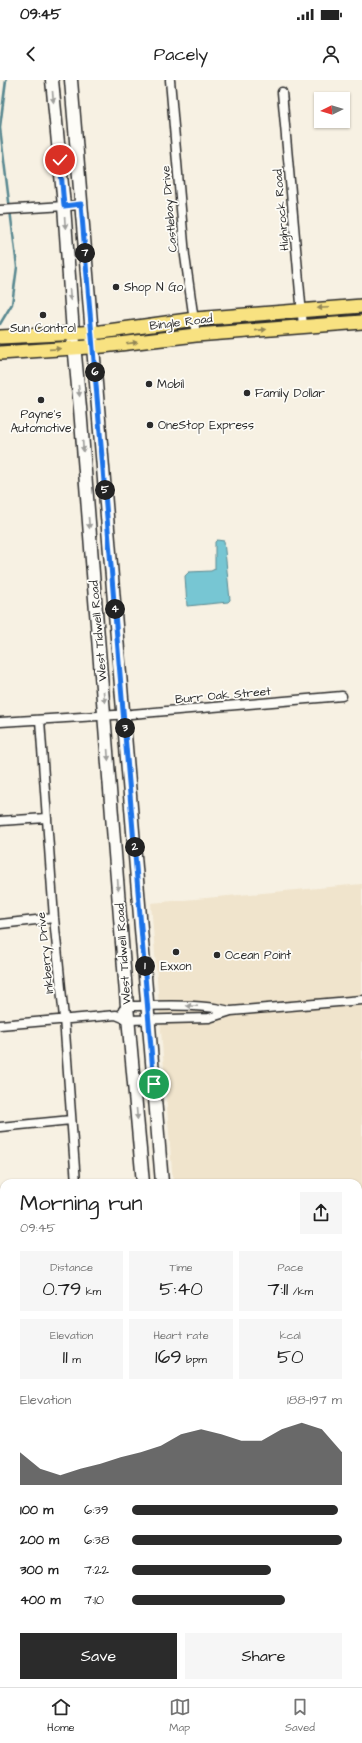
<!DOCTYPE html>
<html lang="en">
<head>
<meta charset="utf-8">
<style>
  :root { --surface:#fff; --page:#f6f6f6; --text:#222; --muted:#767676; --line:#e0e0e0; --accent:#2b2b2b }
  body { margin:0; font-family:"Architects Daughter",sans-serif; background:var(--page); color:var(--text); height:100vh; display:flex; flex-direction:column; font-size:15px; white-space:nowrap }
  * { box-sizing:border-box; margin:0 }
  p { font-size:13px; color:var(--muted) }
  .icon { flex:none; width:22px; height:22px; fill:none; stroke:currentColor; stroke-width:2; stroke-linecap:round; stroke-linejoin:round }
  .map { position:relative; flex:1; overflow:hidden }
  .panel { position:absolute; left:0px; top:1099px; width:362px; height:508px; display:flex; flex-direction:column; background:var(--surface); border-radius:12px 12px 0 0; box-shadow:0 1px 3px #0004 }
  .panel>* { flex:none }
  .needle { width:26px; rotate:265deg }
  .buttons { position:absolute; left:314px; top:12px; display:grid; gap:8px }
  .buttons a { display:grid; place-items:center; width:36px; height:36px; border-radius:0px; background:var(--surface); box-shadow:0 1px 3px #0004; font-size:20px }
  .pin { position:absolute; display:grid; place-items:center; width:34px; height:34px; color:#fff; margin:-17px; border:2px solid #fff; border-radius:50%; box-shadow:0 1px 4px #0007 }
  .km { position:absolute; width:20px; height:20px; margin:-10px; border-radius:50%; background:#222; color:#fff; font-size:11px; line-height:20px; text-align:center }
  .round { display:grid; place-items:center; flex:none; width:42px; height:42px; border-radius:0px; background:var(--page) }
  .overview { display:flex; align-items:center; justify-content:space-between; height:68px; padding:0 20px }
  h1 { font-size:22px; font-weight:600; line-height:30px }
  .metrics { display:grid; grid-template-columns:repeat(3,1fr); gap:6px; height:68px; padding:4px 20px }
  .metrics div { display:grid; align-content:center; border-radius:0px; background:var(--page); text-align:center }
  .metrics b { font-size:20px; font-weight:600 }
  .metrics small { font-size:11px; font-weight:400 }
  .metrics p { font-size:11px }
  .chart { height:112px; padding:8px 20px }
  .chart p { display:flex; justify-content:space-between }
  .chart svg { width:100%; height:72px; margin-top:4px; fill:var(--accent); opacity:.7 }
  .button { display:flex; gap:8px; margin-top:auto; padding:8px 20px }
  .button a { flex:1; height:46px; border-radius:0px; background:var(--accent); color:#fff; font-size:16px; font-weight:600; line-height:46px; text-align:center }
  .button a+a { background:var(--page); color:var(--text) }
  ul { padding:0 20px; list-style:none; font-size:13px }
  li { display:grid; grid-template-columns:64px 48px 1fr; align-items:center; height:30px }
  li i { height:10px; border-radius:5px; background:var(--accent) }
  .status { display:flex; justify-content:space-between; align-items:center; height:28px; padding:0 20px; background:var(--surface); direction:ltr }
  .status svg { height:11px; fill:currentColor }
  header { display:flex; justify-content:space-between; align-items:center; height:52px; padding:0 20px; background:var(--surface); font-size:18px; font-weight:600 }
  .menu { display:flex; justify-content:space-around; align-items:center; height:56px; border-top:1px solid var(--line); background:var(--surface); font-size:11px; color:var(--muted) }
  .menu a { display:grid; justify-items:center; gap:2px }
  .menu .active { color:var(--accent) }
  .map>svg:first-child { display:block }
</style>
</head>
<body>
<div class="status"><b>09:45</b><svg viewBox="0 0 49 12"><path d="M0 12V9h3v3zM5 12V6h3v6zM10 12V3h3v9zM15 12V0h3v12zM26 1h20v11H26zM47 4h2v5h-2z"/></svg></div>
<header><svg class="icon" aria-label="back" viewBox="0 0 24 24"><path d="M15 5l-7 7 7 7"/></svg>Pacely<svg class="icon" aria-label="person" viewBox="0 0 24 24"><circle cx="12" cy="8" r="4"/><path d="M4 21q1-7 8-7t8 7"/></svg></header>
<div class="map">
<svg width="362" height="1607" viewBox="0 0 362 1607">
  <rect width="100%" height="100%" fill="#f7f1e3"/>
  <filter id="ink" filterUnits="userSpaceOnUse"><feTurbulence type="fractalNoise" baseFrequency=".025" numOctaves="2"/><feDisplacementMap in="SourceGraphic" scale="8" xChannelSelector="R" yChannelSelector="G"/><feConvolveMatrix kernelMatrix="1 2 1 2 8 2 1 2 1" color-interpolation-filters="sRGB"/></filter>
  <g filter="url(#ink)">
    <path fill="#f0e4cc" d="M 362,804 L 362,1569 L 358,1569 L 358,1103 L 173,1103 L 151,823 Z
      M 362,1582 L 362,1607 L 349,1607 L 351,1603 L 358,1603 L 358,1590 Z
      M 35,1603 L 170,1603 L 170,1607 L 35,1607 Z"/>
    <path fill="#b6e8a9" stroke="#708a6a" d="M 210,1603 L 351,1603 L 349,1607 L 210,1607 Z"/>
    <path fill="#77c6d3" stroke="#598890" d="M 217,460 L 224,461 L 230,520 L 228,522 L 187,526 L 185,496 L 189,492 L 211,491 L 215,489 L 215,462 Z"/>
    <g fill="none" stroke-linecap="round" stroke-linejoin="round">
      <path stroke="#598890" stroke-width="2.5" d="M 0,47 L 6,0
        M 0,48 L 17,187 L 12,224 L 0,244"/>
      <defs>
        <path id="street" d="M 170,0 L 185,176 L 196,255
          M 282,12 L 303,246
          M 0,130 L 81,125
          M 40,640 L 54,838 L 64,938 L 76,1103
          M 0,642 L 131,634 L 342,616
          M 0,741 L 46,738
          M 0,844 L 54,838
          M 123,930 L 127,926 C 162,926 196,923 230,931
          M 0,945 L 116,935 L 128,940 L 209,938 L 231,931 L 362,920
          M 0,1047 L 71,1040
          M 0,1149 L 4,1149
          M 0,1251 L 4,1251
          M 0,1353 L 4,1352
          M 358,1428 L 362,1427"/>
        <path id="secondary" d="M 52,0 L 64,126 L 73,253 L 80,328 L 127,926 L 143,1103
          M 71,0 L 162,1103
          M 0,1560 L 4,1559
          M 178,1607 L 178,1603
          M 198,1607 L 198,1603"/>
        <path id="primary" d="M 0,257 L 101,252 L 195,239 L 362,226
          M 0,273 L 103,266 L 196,255 L 362,242"/>
      </defs>
      <use href="#street" stroke="#2b2b2b" stroke-width="11"/>
      <use href="#secondary" stroke="#2b2b2b" stroke-width="15"/>
      <use href="#primary" stroke="#2b2b2b" stroke-width="16"/>
      <use href="#street" stroke="#fdfcf7" stroke-width="8"/>
      <use href="#secondary" stroke="#fdfcf7" stroke-width="12"/>
      <use href="#primary" stroke="#f8e281" stroke-width="13"/>
    </g>
    <defs><path id="oneway-solid" d="M-6-.8H1V-3.2L6.5 0L1 3.2V.8H-6Z"/></defs>
    <g fill="#9e9e9b">
      <use href="#oneway-solid" transform="translate(53 17) rotate(85)"/>
      <use href="#oneway-solid" transform="translate(65 143) rotate(86)"/>
      <use href="#oneway-solid" transform="translate(70 215) rotate(86)"/>
      <use href="#oneway-solid" transform="translate(79 311) rotate(84)"/>
      <use href="#oneway-solid" transform="translate(83 366) rotate(86)"/>
      <use href="#oneway-solid" transform="translate(89 443) rotate(85)"/>
      <use href="#oneway-solid" transform="translate(104 617) rotate(85)"/>
      <use href="#oneway-solid" transform="translate(108 675) rotate(86)"/>
      <use href="#oneway-solid" transform="translate(118 805) rotate(86)"/>
      <use href="#oneway-solid" transform="translate(192 926) rotate(-178)"/>
      <use href="#oneway-solid" transform="translate(137 1034) rotate(85)"/>
    </g>
    <g fill="#928656">
      <use href="#oneway-solid" transform="translate(323 228) rotate(177)"/>
      <use href="#oneway-solid" transform="translate(261 250) rotate(-6)"/>
      <use href="#oneway-solid" transform="translate(132 263) rotate(-7)"/>
      <use href="#oneway-solid" transform="translate(55 269) rotate(-4)"/>
    </g>
  </g>
  <g fill="none" stroke-linecap="round" stroke-linejoin="round" filter="url(#ink)">
    <defs>
      <path id="route" d="M 60,80 L 64,126 L 81,124 L 154,1004"/>
    </defs>
    <use href="#route" stroke="#fff" stroke-width="8"/>
    <use href="#route" stroke="#1a73e8" stroke-width="5"/>
  </g>
  <g fill="#2b2b2b" stroke="#fdfcf7" stroke-width="1.5">
    <circle cx="116" cy="207" r="4"/>
    <circle cx="43" cy="235" r="4"/>
    <circle cx="149" cy="304" r="4"/>
    <circle cx="247" cy="313" r="4"/>
    <circle cx="41" cy="320" r="4"/>
    <circle cx="150" cy="345" r="4"/>
    <circle cx="176" cy="872" r="4"/>
    <circle cx="217" cy="875" r="4"/>
  </g>
  <g text-anchor="middle" stroke-width="3.5" stroke-linejoin="round" paint-order="stroke">
    <g font-size="12" fill="#2b2b2b" stroke="#fdfcf7">
      <text transform="translate(169 129) rotate(-95)" y="4">Castlebay Drive</text>
      <text transform="translate(281 130) rotate(-95)" y="4">Highrock Road</text>
      <text transform="translate(181 242) rotate(-7)" y="4">Bingle Road</text>
      <text transform="translate(98 551) rotate(-95)" y="4">West Tidwell Road</text>
      <text transform="translate(223 615) rotate(-5)" y="4">Burr Oak Street</text>
      <text transform="translate(45 873) rotate(-96)" y="4">Inkberry Drive</text>
      <text transform="translate(123 874) rotate(-94)" y="4">West Tidwell Road</text>
    </g>
    <g font-size="12" fill="#2b2b2b" stroke="#fdfcf7" text-anchor="start">
      <text x="124" y="211">Shop N Go</text>
      <text x="43" y="252" text-anchor="middle">Sun Control</text>
      <text x="157" y="308">Mobil</text>
      <text x="255" y="317">Family Dollar</text>
      <text x="41" y="338" text-anchor="middle">Payne's<tspan x="41" dy="14">Automotive</tspan></text>
      <text x="158" y="349">OneStop Express</text>
      <text x="225" y="879">Ocean Point</text>
      <text x="176" y="890" text-anchor="middle">Exxon</text>
    </g>
  </g>
</svg>
<div class="buttons">
<a><svg class="needle" viewBox="-14 -14 28 28"><path d="M0-13l5 13h-10z" fill="#e53935"/><path d="M0 13l5-13h-10z" fill="#767676"/></svg></a>
</div>
<div class="pin" style="left:154px;top:1004px;background:#1e9e55"><svg class="icon" aria-label="arrive" viewBox="0 0 24 24"><path d="M6 21V4h12l-3 4 3 4H6"/></svg></div>
<div class="pin" style="left:60px;top:80px;background:#d93025"><svg class="icon" aria-label="check" viewBox="0 0 24 24"><path d="M5 12l5 5 9-10"/></svg></div>
<b class="km" style="left:145px;top:886px">1</b>
<b class="km" style="left:135px;top:767px">2</b>
<b class="km" style="left:125px;top:648px">3</b>
<b class="km" style="left:115px;top:529px">4</b>
<b class="km" style="left:105px;top:410px">5</b>
<b class="km" style="left:95px;top:292px">6</b>
<b class="km" style="left:85px;top:173px">7</b>
<section class="panel">
<div class="overview"><div><h1>Morning run</h1><p>09:45</p></div><a class="round"><svg class="icon" aria-label="share" viewBox="0 0 24 24"><path d="M12 15V3M7 8l5-5 5 5M5 13v7h14v-7"/></svg></a></div>
<div class="metrics">
<div><p>Distance</p><b>0.79<small> km</small></b></div>
<div><p>Time</p><b>5:40</b></div>
<div><p>Pace</p><b>7:11<small> /km</small></b></div>
</div>
<div class="metrics">
<div><p>Elevation</p><b>11<small> m</small></b></div>
<div><p>Heart rate</p><b>169<small> bpm</small></b></div>
<div><p>kcal</p><b>50</b></div>
</div>
<div class="chart"><p><span>Elevation</span>188–197 m</p>
<svg viewBox="0 0 160 44" preserveAspectRatio="none"><path d="M0 44V24L10 34L20 38L30 34L40 31L50 27L60 24L70 20L80 13L90 10L100 13L110 17L120 17L130 10L140 6L150 10L160 24V44z"/></svg>
</div>
<ul>
<li><b>100 m</b>6:39<i style="width:98%"></i></li>
<li><b>200 m</b>6:38<i style="width:100%"></i></li>
<li><b>300 m</b>7:22<i style="width:66%"></i></li>
<li><b>400 m</b>7:10<i style="width:73%"></i></li>
</ul>
<div class="button"><a>Save</a><a>Share</a></div>
</section>
</div>
<nav class="menu">
<a class="active"><svg class="icon" aria-label="home" viewBox="0 0 24 24"><path d="M3 11l9-7 9 7M6 9v11h12V9"/></svg>Home</a>
<a><svg class="icon" aria-label="map" viewBox="0 0 24 24"><path d="M3 6l6-2 6 2 6-2v14l-6 2-6-2-6 2zM9 4v14M15 6v14"/></svg>Map</a>
<a><svg class="icon" aria-label="saved" viewBox="0 0 24 24"><path d="M7 4h10v16l-5-4-5 4z"/></svg>Saved</a>
</nav>
</body>
</html>
